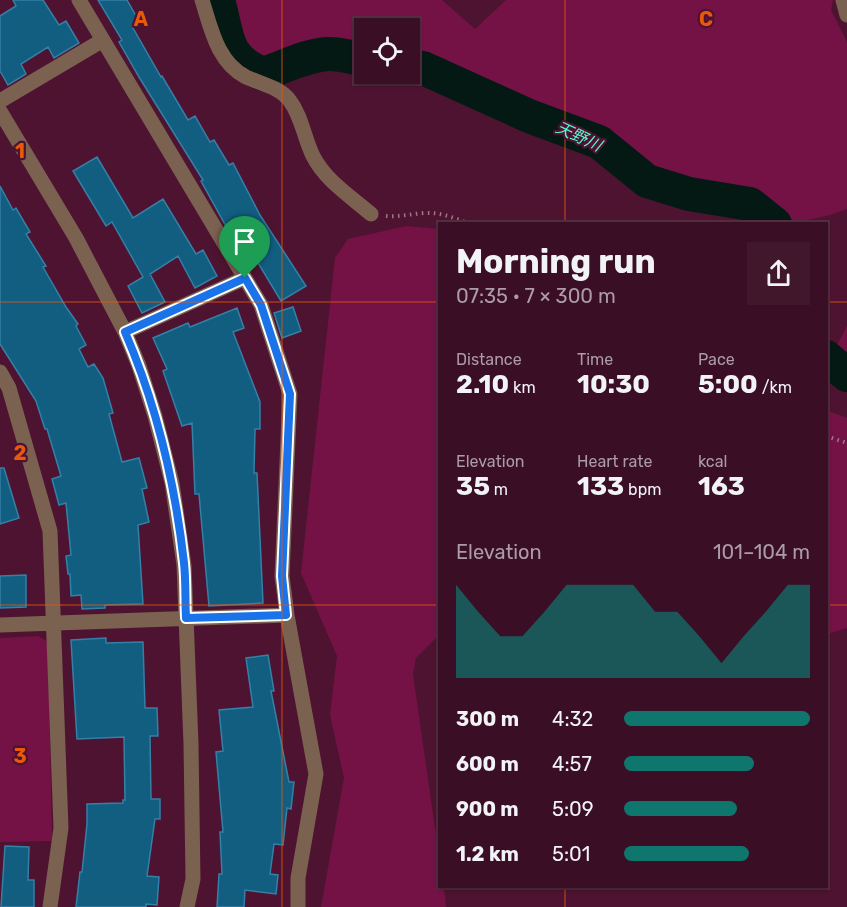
<!DOCTYPE html>
<html lang="en">
<head>
<meta charset="utf-8">
<style>
  :root { --surface:#3a0e24; --page:#41172c; --text:#f1f3f6; --muted:#ab9ca6; --line:#542e41; --accent:#0f766e }
  body { margin:0; font-family:Rubik,"Noto Sans JP",sans-serif; background:var(--page); color:var(--text); height:100vh; display:flex; flex-direction:column; font-size:22px; white-space:nowrap }
  * { box-sizing:border-box; margin:0 }
  p { font-size:20px; color:var(--muted) }
  .icon { flex:none; width:33px; height:33px; fill:none; stroke:currentColor; stroke-width:2; stroke-linecap:round; stroke-linejoin:round }
  .map { position:relative; flex:1; overflow:hidden }
  .details { position:absolute; left:438px; top:222px; width:390px; height:666px; display:flex; flex-direction:column; background:var(--surface); border-radius:0px; box-shadow:0 2px 4px #0004,0 0 0 2px var(--line) }
  .details>* { flex:none }
  .fabs { position:absolute; left:354px; top:18px; display:grid; gap:12px }
  .fabs a { display:grid; place-items:center; width:66px; height:66px; border-radius:0px; background:var(--surface); box-shadow:0 2px 4px #0004,0 0 0 2px var(--line); font-size:30px }
  .pin { position:absolute; display:grid; place-items:center; width:51px; height:51px; color:#fff; margin:-62px -26px; border-radius:50% 50% 50% 0; rotate:-45deg; box-shadow:0 0 6px #0007 }
  .pin .icon { rotate:45deg }
  .round { display:grid; place-items:center; flex:none; width:63px; height:63px; border-radius:0px; background:var(--page) }
  .summary { display:flex; align-items:center; justify-content:space-between; height:102px; padding:0 18px }
  h1 { font-size:33px; font-weight:700; line-height:45px }
  .metrics { display:grid; grid-template-columns:repeat(3,1fr); gap:9px; height:102px; padding:6px 18px }
  .metrics div { display:grid; align-content:center }
  .metrics b { font-size:26px; font-weight:700 }
  .metrics small { font-size:16px; font-weight:400 }
  .metrics p { font-size:16px }
  .chart { height:168px; padding:12px 18px }
  .chart p { display:flex; justify-content:space-between }
  .chart svg { width:100%; height:108px; margin-top:6px; fill:var(--accent); opacity:.7 }
  ul { padding:0 18px; list-style:none; font-size:20px }
  li { display:grid; grid-template-columns:96px 72px 1fr; align-items:center; height:45px }
  li i { height:15px; border-radius:8px; background:var(--accent) }
  .map>svg:first-child { display:block }
</style>
</head>
<body>
<div class="map">
<svg width="847" height="907" viewBox="0 0 847 907">
  <rect width="100%" height="100%" fill="#4e1330"/>
  <path fill="#741246" d="M 224,0 L 442,0 L 475,29 L 506,0 L 833,0 L 831,10 L 847,42 L 847,209 L 830,215 L 796,223 L 753,201 L 741,200 L 592,150 L 545,126 L 480,85 L 465,71 L 410,54 L 410,28 L 364,28 L 364,48 L 311,46 L 272,67 L 247,61 Z
    M 406,226 L 439,229 L 439,635 L 416,658 L 413,674 L 439,856 L 440,886 L 444,887 L 446,907 L 321,907 L 344,778 L 330,715 L 337,656 L 301,573 L 335,258 L 348,239 Z
    M 847,326 L 847,370 L 835,356 L 836,347 Z
    M 826,410 L 847,418 L 847,628 L 827,634 Z
    M 38,636 L 48,642 L 52,841 L 0,842 L 0,638 Z"/>
  <g fill="none" stroke-linecap="round" stroke-linejoin="round">
    <path stroke="#051914" stroke-width="34" d="M 218,0 C 229,37 223,57 263,74 C 284,67 304,56 327,54 C 339,53 352,58 364,59
      M 410,66 L 423,68 L 529,116 L 599,142 L 647,181 L 689,194 L 750,204 L 775,224
      M 826,357 L 847,375"/>
  </g>
  <path fill="#125e81" stroke="#367fa6" stroke-width="1.5" d="M 13,0 L 43,0 L 59,25 L 66,21 L 79,43 L 54,58 L 48,47 L 21,64 L 26,74 L 8,85 L 0,71 L 0,16 L 16,6 Z
    M 98,0 L 127,0 L 140,23 L 133,28 L 161,77 L 162,76 L 188,120 L 195,116 L 210,142 L 214,140 L 229,165 L 233,163 L 260,215 L 306,286 L 281,301 L 246,243 L 238,248 L 201,181 L 203,180 L 139,77 L 119,42 L 122,40 Z
    M 97,157 L 133,218 L 163,199 L 196,254 L 203,250 L 217,276 L 195,288 L 178,256 L 150,274 L 165,302 L 142,313 L 128,286 L 143,277 L 112,222 L 106,226 L 73,171 Z
    M 0,186 L 13,210 L 16,208 L 30,232 L 26,234 L 46,266 L 43,267 L 66,307 L 78,324 L 76,326 L 86,345 L 79,349 L 88,367 L 94,364 L 103,378 L 113,413 L 109,414 L 122,462 L 139,458 L 147,488 L 142,489 L 149,522 L 138,525 L 143,604 L 105,605 L 105,608 L 82,609 L 81,595 L 71,596 L 70,574 L 68,574 L 66,556 L 71,555 L 66,503 L 59,505 L 52,479 L 61,476 L 47,429 L 45,429 L 36,401 L 0,344 Z
    M 293,307 L 301,331 L 282,338 L 274,313 Z
    M 237,308 L 244,328 L 233,332 L 260,402 L 260,429 L 255,429 L 254,473 L 257,473 L 263,603 L 209,606 L 199,494 L 195,494 L 192,423 L 182,426 L 163,371 L 167,369 L 153,338 L 188,323 L 190,327 Z
    M 0,468 L 4,468 L 19,518 L 0,524 Z
    M 26,575 L 26,607 L 0,608 L 0,576 Z
    M 106,638 L 106,643 L 143,642 L 145,708 L 157,708 L 158,736 L 150,736 L 151,799 L 160,799 L 160,819 L 155,819 L 147,876 L 159,877 L 157,905 L 146,904 L 146,907 L 76,907 L 80,872 L 82,872 L 87,824 L 87,804 L 123,803 L 123,800 L 125,800 L 124,737 L 77,739 L 71,640 Z
    M 268,655 L 274,691 L 271,691 L 289,782 L 294,782 L 291,809 L 287,808 L 283,845 L 274,844 L 270,874 L 278,875 L 276,894 L 245,890 L 244,907 L 217,907 L 219,874 L 222,874 L 220,832 L 223,832 L 216,752 L 223,751 L 219,710 L 253,707 L 246,658 Z
    M 5,846 L 29,847 L 28,880 L 34,880 L 34,907 L 1,907 Z"/>
  <g fill="none" stroke-linecap="round" stroke-linejoin="round">
    <path stroke="#a27589" stroke-width="4" stroke-dasharray="1.5 4.5" stroke-linecap="butt" d="M 386,216 C 399,217 411,214 424,213 C 440,212 455,218 470,224
      M 826,436 L 847,443"/>
    <path stroke="#7b6150" stroke-width="15" d="M 79,0 L 261,305 L 290,394 L 282,576 L 287,615 L 316,774 L 298,878 L 298,907
      M 202,0 C 211,28 217,62 246,77 C 261,84 280,87 290,101 C 302,117 304,138 313,156 C 325,180 350,196 371,214
      M 843,0 L 847,15
      M 0,101 L 103,40
      M 0,111 L 76,238 L 125,332 L 139,366 L 155,416 L 172,483 L 184,565 L 191,744 L 193,879 L 187,907
      M 125,332 L 245,278
      M 0,372 L 9,388 L 50,531 L 61,828 L 50,907
      M 0,625 L 287,615"/>
  </g>
  <g fill="none" stroke-linecap="round" stroke-linejoin="round">
    <defs>
      <path id="route" d="M 245,278 L 261,305 L 290,394 L 282,576 L 286,615 L 186,618 C 185,600 186,581 184,563 C 175,483 157,406 125,332 Z"/>
    </defs>
    <use href="#route" stroke="#fff" stroke-width="12"/>
    <use href="#route" stroke="#1a73e8" stroke-width="8"/>
  </g>
  <path fill="none" stroke="#e8590c" stroke-width="1.5" stroke-opacity="0.55" d="M 282,0 L 282,907M 565,0 L 565,224M 0,302 L 440,302M 826,302 L 847,302M 0,605 L 440,605M 826,605 L 847,605M 565,886 L 565,907"/>
  <g text-anchor="middle" stroke-width="4.5" stroke-linejoin="round" paint-order="stroke">
    <g font-size="16" font-style="italic" fill="#59f8d3" stroke="#4e1330">
      <text transform="translate(579 136) rotate(25)" y="6">天野川</text>
    </g>
  </g>
  <g font-size="20" text-anchor="middle" font-weight="bold" fill="#e8590c" stroke="#4e1330" stroke-width="4.5" stroke-linejoin="round" paint-order="stroke">
    <text x="141" y="26">A</text>
    <text x="706" y="26">C</text>
    <text x="20" y="158">1</text>
    <text x="20" y="460">2</text>
    <text x="20" y="763">3</text>
  </g>
</svg>
<div class="fabs">
<a><svg class="icon" aria-label="locate" viewBox="0 0 24 24"><circle cx="12" cy="12" r="6"/><path d="M12 2v4M12 18v4M2 12h4M18 12h4"/></svg></a>
</div>
<div class="pin" style="left:245px;top:278px;background:#1e9e55"><svg class="icon" aria-label="arrive" viewBox="0 0 24 24"><path d="M6 21V4h12l-3 4 3 4H6"/></svg></div>
<section class="details">
<div class="summary"><div><h1>Morning run</h1><p>07:35 · 7 × 300 m</p></div><a class="round"><svg class="icon" aria-label="share" viewBox="0 0 24 24"><path d="M12 15V3M7 8l5-5 5 5M5 13v7h14v-7"/></svg></a></div>
<div class="metrics">
<div><p>Distance</p><b>2.10<small> km</small></b></div>
<div><p>Time</p><b>10:30</b></div>
<div><p>Pace</p><b>5:00<small> /km</small></b></div>
</div>
<div class="metrics">
<div><p>Elevation</p><b>35<small> m</small></b></div>
<div><p>Heart rate</p><b>133<small> bpm</small></b></div>
<div><p>kcal</p><b>163</b></div>
</div>
<div class="chart"><p><span>Elevation</span>101–104 m</p>
<svg viewBox="0 0 160 44" preserveAspectRatio="none"><path d="M0 44V6L10 17L20 27L30 27L40 17L50 6L60 6L70 6L80 6L90 17L100 17L110 27L120 38L130 27L140 17L150 6L160 6V44z"/></svg>
</div>
<ul>
<li><b>300 m</b>4:32<i style="width:100%"></i></li>
<li><b>600 m</b>4:57<i style="width:70%"></i></li>
<li><b>900 m</b>5:09<i style="width:61%"></i></li>
<li><b>1.2 km</b>5:01<i style="width:67%"></i></li>
</ul>
</section>
</div>
</body>
</html>
